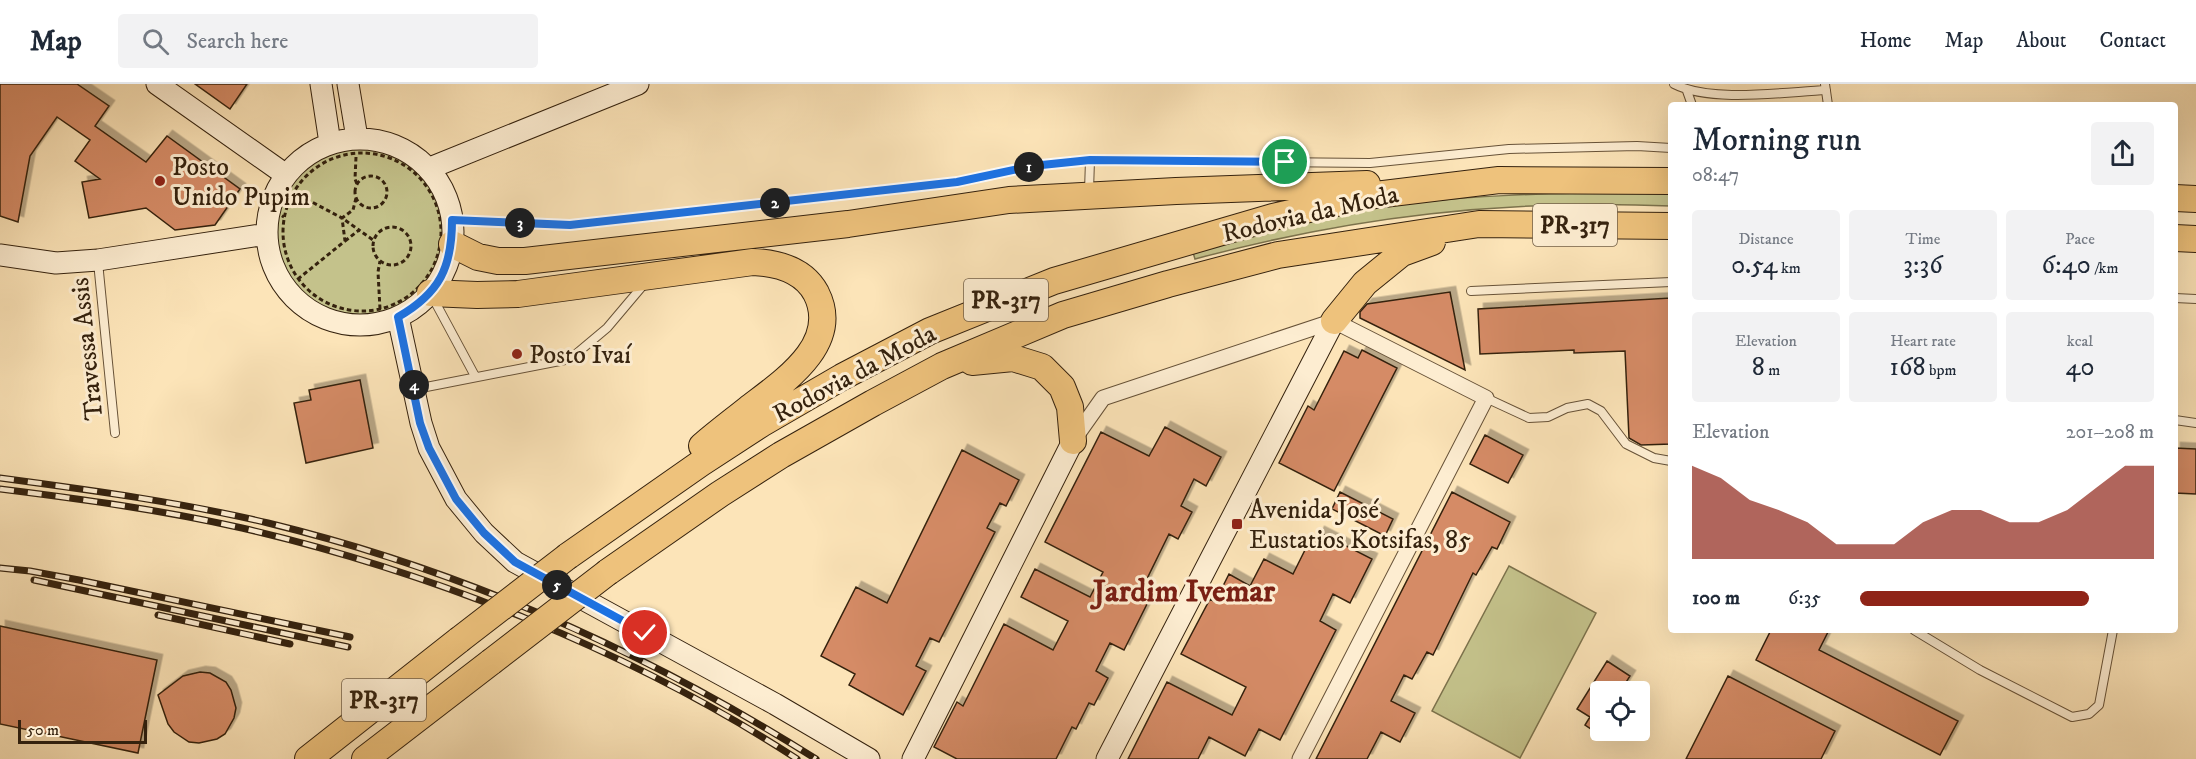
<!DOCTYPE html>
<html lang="en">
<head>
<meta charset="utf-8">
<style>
  :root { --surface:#fff; --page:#f2f2f3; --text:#1f2937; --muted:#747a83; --line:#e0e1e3; --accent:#8f2418 }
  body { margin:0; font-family:"IM FELL DW Pica",serif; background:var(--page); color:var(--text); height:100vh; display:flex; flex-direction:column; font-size:22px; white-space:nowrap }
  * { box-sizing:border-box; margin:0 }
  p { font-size:20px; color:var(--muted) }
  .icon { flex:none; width:33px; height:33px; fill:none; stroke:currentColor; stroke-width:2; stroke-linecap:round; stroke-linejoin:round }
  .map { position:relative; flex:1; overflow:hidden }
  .drawer { position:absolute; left:1668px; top:18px; width:510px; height:531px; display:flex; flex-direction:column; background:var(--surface); border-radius:6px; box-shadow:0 6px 24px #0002 }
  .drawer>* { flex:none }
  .buttons { position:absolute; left:1590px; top:597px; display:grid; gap:12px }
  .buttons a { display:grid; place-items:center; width:60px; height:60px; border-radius:6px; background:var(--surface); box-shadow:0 6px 24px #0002; font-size:30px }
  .scale { position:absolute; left:18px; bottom:15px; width:129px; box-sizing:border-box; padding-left:6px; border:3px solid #35220e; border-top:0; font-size:16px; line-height:21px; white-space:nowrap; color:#35220e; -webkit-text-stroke:4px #fdedd1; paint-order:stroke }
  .pin { position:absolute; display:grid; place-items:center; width:51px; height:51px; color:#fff; margin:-26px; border:3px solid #fff; border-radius:50%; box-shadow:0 2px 6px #0007 }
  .km { position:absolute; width:30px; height:30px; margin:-15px; border-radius:50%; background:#222; color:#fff; font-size:16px; line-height:30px; text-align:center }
  .round { display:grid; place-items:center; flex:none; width:63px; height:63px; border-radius:6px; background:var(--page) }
  .head { display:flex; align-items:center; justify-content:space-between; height:102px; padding:0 24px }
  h1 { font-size:33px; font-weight:600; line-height:45px }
  .figures { display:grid; grid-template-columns:repeat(3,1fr); gap:9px; height:102px; padding:6px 24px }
  .figures div { display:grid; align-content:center; border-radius:6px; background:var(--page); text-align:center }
  .figures b { font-size:26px; font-weight:600 }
  .figures small { font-size:16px; font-weight:400 }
  .figures p { font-size:16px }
  .chart { height:168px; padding:12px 24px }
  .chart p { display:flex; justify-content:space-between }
  .chart svg { width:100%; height:108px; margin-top:6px; fill:var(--accent); opacity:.7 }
  ul { padding:0 24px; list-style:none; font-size:20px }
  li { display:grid; grid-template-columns:96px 72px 1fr; align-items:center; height:45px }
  li i { height:15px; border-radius:8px; background:var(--accent) }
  header { display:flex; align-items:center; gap:36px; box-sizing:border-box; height:84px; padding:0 30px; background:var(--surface); border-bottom:2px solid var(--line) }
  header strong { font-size:28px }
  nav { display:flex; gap:33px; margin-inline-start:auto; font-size:21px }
  .search { width:420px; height:54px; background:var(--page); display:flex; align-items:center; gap:15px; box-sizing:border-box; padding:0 21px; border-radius:6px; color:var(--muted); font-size:22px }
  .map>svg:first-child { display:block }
</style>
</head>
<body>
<header>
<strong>Map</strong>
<div class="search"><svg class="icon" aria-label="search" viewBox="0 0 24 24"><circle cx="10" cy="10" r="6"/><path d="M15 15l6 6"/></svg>Search here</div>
<nav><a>Home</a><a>Map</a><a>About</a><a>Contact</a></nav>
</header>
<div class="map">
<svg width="2196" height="675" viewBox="0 0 2196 675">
  <defs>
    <filter id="shadow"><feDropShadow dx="5.5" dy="-5.5" stdDeviation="0" flood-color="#0004"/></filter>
  </defs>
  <rect width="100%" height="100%" fill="#fce4b8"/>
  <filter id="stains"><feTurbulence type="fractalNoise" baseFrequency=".00333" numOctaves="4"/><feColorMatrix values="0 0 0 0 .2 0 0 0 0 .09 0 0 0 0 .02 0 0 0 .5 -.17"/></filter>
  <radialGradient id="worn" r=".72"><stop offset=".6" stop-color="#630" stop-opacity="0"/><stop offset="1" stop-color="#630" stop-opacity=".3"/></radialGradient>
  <path fill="#c4c28b" stroke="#7c724c" stroke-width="1.5" d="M267 148a93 93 0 1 1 186 0a93 93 0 1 1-186 0Z
    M 1641,108 L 1671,109 L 1671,122 C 1506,115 1355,132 1195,175 L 1192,165 C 1250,151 1308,135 1367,125 C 1457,111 1549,109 1641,108 Z
    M 1509,482 L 1596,529 L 1520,674 L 1432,627 Z"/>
  <path fill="#d58b66" stroke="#35220e" stroke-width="1.5" filter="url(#shadow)" d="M 0,0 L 77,0 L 109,22 L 95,42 L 146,78 L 167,52 L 240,105 L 215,141 L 175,146 L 146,124 L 89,134 L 82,98 L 100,95 L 75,77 L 90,56 L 57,33 L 30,72 L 18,138 L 0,132 Z
    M 195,0 L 247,0 L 230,25 Z
    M 1450,208 L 1465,286 L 1360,234 L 1360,228 L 1367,220 Z
    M 1671,214 L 1671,360 L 1641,361 L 1629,354 L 1625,267 L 1574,269 L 1574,266 L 1480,270 L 1478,225 Z
    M 1362,266 L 1397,284 L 1334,407 L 1279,379 L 1308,322 L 1314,326 L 1344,267 L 1358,274 Z
    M 360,296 L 373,364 L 306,379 L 294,319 L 311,316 L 309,306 Z
    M 1165,343 L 1221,373 L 1206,402 L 1194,395 L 1181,422 L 1192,428 L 1178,455 L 1169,450 L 1142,505 L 1152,510 L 1124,566 L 1110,559 L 1096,587 L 1108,594 L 1094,621 L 1089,619 L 1076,645 L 1072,643 L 1056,675 L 957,675 L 934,663 L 957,618 L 963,622 L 1004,540 L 1053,566 L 1068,537 L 1021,513 L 1035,485 L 1090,513 L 1103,488 L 1045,458 L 1101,348 L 1149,372 Z
    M 1485,351 L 1523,371 L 1508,399 L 1470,380 Z
    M 2175,364 L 2196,365 L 2196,410 L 2175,409 Z
    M 962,366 L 1019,396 L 1006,422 L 1000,419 L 987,444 L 995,448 L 939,558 L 930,554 L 916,582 L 926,587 L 903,631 L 849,601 L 855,590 L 821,572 L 856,503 L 887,519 Z
    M 1340,408 L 1393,435 L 1385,452 L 1332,425 Z
    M 1452,408 L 1510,438 L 1497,465 L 1492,463 L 1476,491 L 1473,489 L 1433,571 L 1427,568 L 1412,595 L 1404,591 L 1391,617 L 1415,629 L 1400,658 L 1381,648 L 1367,675 L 1316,675 Z
    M 1319,448 L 1372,475 L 1350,519 L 1333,510 L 1320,537 L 1336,546 L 1280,656 L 1259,645 L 1245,672 L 1209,653 L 1198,675 L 1128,675 L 1167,598 L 1232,631 L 1246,603 L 1181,570 L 1210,515 L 1215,518 L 1229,490 L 1250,502 L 1264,475 L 1293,490 L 1307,462 L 1311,464 Z
    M 0,542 L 157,576 L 138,669 L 0,640 Z
    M 1771,546 L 1829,546 L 1819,566 L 1958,637 L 1940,671 L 1756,576 Z
    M 1607,577 L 1630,592 L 1620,608 L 1600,608 L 1600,651 L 1585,641 L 1590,633 L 1577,625 Z
    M 200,588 L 210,589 L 226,598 L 231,606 L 236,624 L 234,634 L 225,650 L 217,655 L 199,659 L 189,658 L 174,648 L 168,640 L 158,611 L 183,592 Z
    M 1728,592 L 1835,647 L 1821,675 L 1686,675 Z"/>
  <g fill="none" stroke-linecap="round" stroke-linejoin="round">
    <defs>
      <path id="lane" d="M 1674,0 C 1711,19 1784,8 1826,6
        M 1825,0 L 1828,21
        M 1687,7 L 1692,21
        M 1089,107 L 1090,76 L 1370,79 L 1509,65 L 1637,62 L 1671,64
        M 452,136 L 570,141 L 957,98 L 1032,82 L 1090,76
        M 98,178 L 115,349
        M 1471,207 L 1671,198
        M 433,214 L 475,292
        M 2175,214 L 2196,215
        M 416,305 L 570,275 L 607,244 L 645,199
        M 1486,314 L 1529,334 L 1548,333 L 1567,324 L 1588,320 L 1601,327 L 1626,360 L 1654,374 L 1671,377
        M 2175,336 L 2196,339
        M 1914,546 L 1980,586 L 2072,633 L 2089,630 L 2099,621 L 2113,546"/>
      <path id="street" d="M 1074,355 L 1103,314 L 1334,237 L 1486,314 L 1300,675"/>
      <path id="secondary" d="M 157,0 L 286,91
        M 321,0 L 330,59
        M 348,0 L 357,54
        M267 148a93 93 0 1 1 186 0a93 93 0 1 1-186 0Z
        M 430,84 L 638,0
        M 0,171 L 56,179 L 98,176 L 267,150
        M 398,233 L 421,339 L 429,364 L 456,415 L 484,449 L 515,478 L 775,620 L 869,675
        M 913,675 L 1073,357
        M 1107,675 L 1334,237"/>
      <path id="highway" d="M 2175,114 L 2196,115
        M 2175,154 L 2196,155
        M 452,160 L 478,173 L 498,177 L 525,177 L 848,140 L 1009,116 L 1176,107 L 1367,100
        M 430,209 L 477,211 L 518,210 L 753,178 C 777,179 803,185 816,209 C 842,260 783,298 748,325 C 733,337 717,349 702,362
        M 1334,237 L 1365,199 L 1402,169 L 1432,158
        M 972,278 L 1013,274 L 1042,283 L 1062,303 L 1070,323 L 1073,357
        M 568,472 L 701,379 L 761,340 L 842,293 L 930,247 L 1054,197 L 1273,133 L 1367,112 L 1499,96 L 1671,97
        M 608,488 L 720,410 L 781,371 L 873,319 L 942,282 L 1063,231 L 1168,200 L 1278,171 L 1479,140 L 1671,142
        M 308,675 L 459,556
        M 365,675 L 491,578"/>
    </defs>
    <use href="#lane" stroke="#675238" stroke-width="10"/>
    <use href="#street" stroke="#675238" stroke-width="17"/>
    <use href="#secondary" stroke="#35220e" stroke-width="23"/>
    <use href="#highway" stroke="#35220e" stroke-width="28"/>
    <path stroke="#35220e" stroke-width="3" stroke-dasharray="4.5 3" stroke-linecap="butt" d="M283 148a79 79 0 1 1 158 0a79 79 0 1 1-158 0Z
      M 356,73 L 355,95 L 357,100
      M355 108a16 16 0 1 1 32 0a16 16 0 1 1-32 0Z
      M 293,108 L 342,134 L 345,157 L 298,195
      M 356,114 L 353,126 L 342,134 L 359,146
      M 269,124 L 284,133
      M373 162a19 19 0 1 1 38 0a19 19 0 1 1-38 0Z
      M 345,157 L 359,146 L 373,156
      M 380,225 L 378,188 L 380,177"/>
    <use href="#lane" stroke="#fdedd1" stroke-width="8"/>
    <use href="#street" stroke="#fdedd1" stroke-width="15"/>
    <use href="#secondary" stroke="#fdedd1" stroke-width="21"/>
    <use href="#highway" stroke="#eec27c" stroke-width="26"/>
    <defs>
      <path id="rail" d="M 0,394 C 90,406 180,418 268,439 C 462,486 648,569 816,675
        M 0,405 C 81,415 162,426 242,444 C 433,488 633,568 797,675
        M 0,484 L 30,487 L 79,496 L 350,553
        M 34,496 L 348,563
        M 158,531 L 290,560"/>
    </defs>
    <use href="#rail" stroke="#35220e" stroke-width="7"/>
    <use href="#rail" stroke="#fdedd1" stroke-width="4.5" stroke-dasharray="14" stroke-linecap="butt"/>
    <defs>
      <path id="highway-bridge" d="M 459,556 L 568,472
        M 491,578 L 608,488"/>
    </defs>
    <use href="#highway-bridge" stroke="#35220e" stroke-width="28" stroke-linecap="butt"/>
    <use href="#highway-bridge" stroke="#eec27c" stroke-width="26"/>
  </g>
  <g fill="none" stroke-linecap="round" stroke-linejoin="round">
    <defs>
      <path id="route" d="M 645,549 L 515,478 L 484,449 L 456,415 L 429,364 L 420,339 L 398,233 C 440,209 452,183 452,136 L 570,141 L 957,98 L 1032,82 L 1090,76 L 1285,78"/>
    </defs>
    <use href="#route" stroke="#fff" stroke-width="12"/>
    <use href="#route" stroke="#1a73e8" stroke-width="8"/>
  </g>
  <g fill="#8f2418" stroke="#fdedd1" stroke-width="2">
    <circle cx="160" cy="97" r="6"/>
    <circle cx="517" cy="270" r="6"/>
    <rect x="1231" y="434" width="12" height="12" rx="3"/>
  </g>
  <g text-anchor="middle" stroke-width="6" stroke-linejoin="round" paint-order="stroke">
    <g fill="#fdedd1" stroke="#715f48" stroke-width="1.5">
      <rect x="1533" y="120" width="84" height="42" rx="4.5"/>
      <rect x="964" y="195" width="84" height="42" rx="4.5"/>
      <rect x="342" y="595" width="84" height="42" rx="4.5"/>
    </g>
    <g font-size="24" font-weight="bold" fill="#35220e">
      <text x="1575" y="149">PR-317</text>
      <text x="1006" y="224">PR-317</text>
      <text x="384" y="624">PR-317</text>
    </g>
    <g font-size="26" fill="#35220e" stroke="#fdedd1" text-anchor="start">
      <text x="172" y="91">Posto<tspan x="172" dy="30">Unido Pupim</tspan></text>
      <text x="529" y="279">Posto Ivaí</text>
      <text x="1249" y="434">Avenida José<tspan x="1249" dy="30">Eustatios Kotsifas, 85</tspan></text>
    </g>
    <g font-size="26" fill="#35220e" stroke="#fdedd1">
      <text transform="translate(1310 129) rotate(-13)" y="9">Rodovia da Moda</text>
      <text transform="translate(86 265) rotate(-96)" y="9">Travessa Assis</text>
      <text transform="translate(854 289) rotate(-28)" y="9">Rodovia da Moda</text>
    </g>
    <g font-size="32" font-weight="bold" fill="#7a1f14" stroke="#fdedd1">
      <text x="1184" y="517">Jardim Ivemar</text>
    </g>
  </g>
  <rect width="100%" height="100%" filter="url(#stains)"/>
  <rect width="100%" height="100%" fill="url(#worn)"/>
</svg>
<div class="buttons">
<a><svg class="icon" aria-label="locate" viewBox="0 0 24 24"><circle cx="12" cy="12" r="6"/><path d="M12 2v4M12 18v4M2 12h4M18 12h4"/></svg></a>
</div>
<div class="scale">50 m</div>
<div class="pin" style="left:1285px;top:78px;background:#1e9e55"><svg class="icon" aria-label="arrive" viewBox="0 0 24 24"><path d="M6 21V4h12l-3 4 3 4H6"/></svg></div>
<div class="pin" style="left:645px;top:549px;background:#d93025"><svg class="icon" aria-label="check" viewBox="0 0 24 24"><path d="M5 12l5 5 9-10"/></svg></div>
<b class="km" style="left:1029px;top:83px">1</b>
<b class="km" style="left:775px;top:119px">2</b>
<b class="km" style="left:520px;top:139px">3</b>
<b class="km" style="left:414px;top:301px">4</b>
<b class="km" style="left:557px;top:501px">5</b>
<section class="drawer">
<div class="head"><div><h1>Morning run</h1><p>08:47</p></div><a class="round"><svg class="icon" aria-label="share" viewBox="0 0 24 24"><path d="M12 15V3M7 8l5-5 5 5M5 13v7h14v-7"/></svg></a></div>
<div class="figures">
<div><p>Distance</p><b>0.54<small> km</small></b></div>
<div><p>Time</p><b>3:36</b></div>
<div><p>Pace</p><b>6:40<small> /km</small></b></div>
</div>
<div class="figures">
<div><p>Elevation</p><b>8<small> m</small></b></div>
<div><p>Heart rate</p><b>168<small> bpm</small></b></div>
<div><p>kcal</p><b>40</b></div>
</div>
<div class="chart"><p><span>Elevation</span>201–208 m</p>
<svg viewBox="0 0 160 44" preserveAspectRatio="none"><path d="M0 44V6L10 11L20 20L30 24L40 29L50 38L60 38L70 38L80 29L90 24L100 24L110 29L120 29L130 24L140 15L150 6L160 6V44z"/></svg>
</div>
<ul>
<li><b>100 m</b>6:35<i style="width:78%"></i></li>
</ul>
</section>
</div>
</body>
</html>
